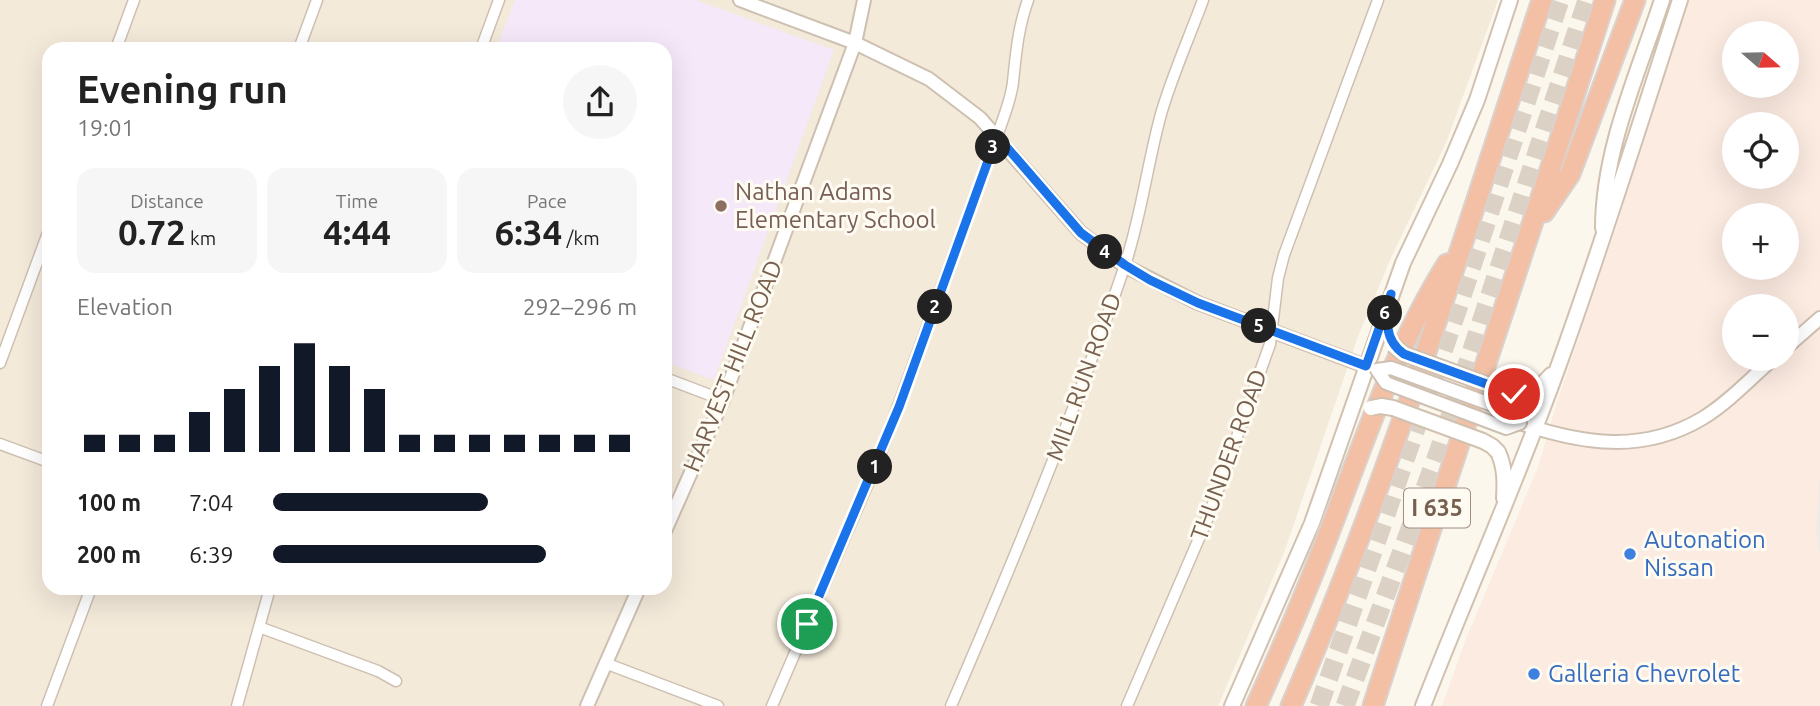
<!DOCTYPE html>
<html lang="en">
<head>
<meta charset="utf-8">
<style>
  :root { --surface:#fff; --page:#f6f6f6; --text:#222; --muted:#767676; --accent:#111827 }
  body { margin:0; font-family:Ubuntu,sans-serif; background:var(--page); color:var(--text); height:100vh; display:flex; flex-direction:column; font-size:26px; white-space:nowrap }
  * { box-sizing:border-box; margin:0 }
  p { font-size:23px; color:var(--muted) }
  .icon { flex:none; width:38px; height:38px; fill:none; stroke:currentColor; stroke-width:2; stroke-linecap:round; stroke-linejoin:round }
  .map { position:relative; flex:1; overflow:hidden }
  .sheet { position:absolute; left:42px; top:42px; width:630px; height:553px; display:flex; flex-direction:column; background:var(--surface); border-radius:21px; box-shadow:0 7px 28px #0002 }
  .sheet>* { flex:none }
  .needle { width:46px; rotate:110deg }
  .fabs { position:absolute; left:1722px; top:21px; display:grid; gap:14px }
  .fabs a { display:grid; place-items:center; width:77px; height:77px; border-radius:50%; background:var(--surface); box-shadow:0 7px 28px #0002; font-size:35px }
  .pin { position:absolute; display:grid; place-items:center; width:60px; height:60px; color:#fff; margin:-30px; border:4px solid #fff; border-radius:50%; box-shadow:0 2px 7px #0007 }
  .km { position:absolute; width:35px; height:35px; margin:-18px; border-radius:50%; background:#222; color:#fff; font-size:19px; line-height:35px; text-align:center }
  .round { display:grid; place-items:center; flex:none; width:74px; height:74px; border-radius:37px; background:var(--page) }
  .summary { display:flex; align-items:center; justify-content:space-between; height:119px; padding:0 35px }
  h1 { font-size:38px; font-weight:700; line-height:52px }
  .metrics { display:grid; grid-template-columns:repeat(3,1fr); gap:10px; height:119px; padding:7px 35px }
  .metrics div { display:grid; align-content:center; border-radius:18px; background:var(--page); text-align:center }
  .metrics b { font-size:35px; font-weight:700 }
  .metrics small { font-size:19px; font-weight:400 }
  .metrics p { font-size:19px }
  .chart { height:196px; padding:14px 35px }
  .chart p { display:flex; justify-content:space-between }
  .chart svg { width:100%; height:126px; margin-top:7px; stroke:var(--accent); stroke-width:6 }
  ul { padding:0 35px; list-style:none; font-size:23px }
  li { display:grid; grid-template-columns:112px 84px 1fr; align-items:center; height:52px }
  li i { height:18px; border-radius:9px; background:var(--accent) }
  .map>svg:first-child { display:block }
</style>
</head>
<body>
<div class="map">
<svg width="1820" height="706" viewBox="0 0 1820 706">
  <rect width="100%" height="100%" fill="#fcf7ec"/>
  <path fill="#f4eada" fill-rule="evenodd" d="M 0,0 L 1498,0 L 1446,143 L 1391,258 L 1359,334 L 1285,550 L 1218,706 L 0,706 ZM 49,49 L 665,49 L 665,588 L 49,588 Z"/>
  <path fill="#fcebe1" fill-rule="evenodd" d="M 1686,0 L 1820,0 L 1820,472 L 1816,532 L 1820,555 L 1820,706 L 1442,706 L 1466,639 L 1538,467 L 1557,402 L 1618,222 ZM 1734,33 L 1787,33 L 1787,86 L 1734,86 ZM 1734,124 L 1787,124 L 1787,177 L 1734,177 ZM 1734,215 L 1787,215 L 1787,268 L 1734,268 ZM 1734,306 L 1787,306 L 1787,359 L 1734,359 Z"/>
  <path fill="#eeeae4" d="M 1820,472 L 1820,555 L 1816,532 Z"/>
  <path fill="#f4e8f9" d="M 515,0 L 696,0 L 834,50 L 714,380 L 665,362 L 665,49 L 496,49 Z"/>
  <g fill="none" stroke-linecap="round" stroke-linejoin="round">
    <path stroke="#dbd1c5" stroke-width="19" stroke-dasharray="19 10" stroke-linecap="butt" d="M 1319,706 L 1456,314 L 1560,0
      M 1345,706 L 1439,450 L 1587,0"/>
    <defs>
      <path id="minor" d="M 116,49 L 134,0
        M 299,49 L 317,0
        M 481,49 L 499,0
        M 0,363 L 49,230
        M 665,378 L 723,400
        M 0,444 L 49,462
        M 259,627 L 378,671 L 396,681
        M 605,663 L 718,706
        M 47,706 L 91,588
        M 237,706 L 270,588
        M 772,706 L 879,458 L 997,136 C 1003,119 1011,100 1013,82 C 1016,53 1018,28 1028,0
        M 951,706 C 1013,562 1073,417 1124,268 C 1141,218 1147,165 1161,114 C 1172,76 1189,38 1203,0
        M 1127,706 L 1209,515 L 1270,344 L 1278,278 L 1284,255 L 1378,0"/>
      <path id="tertiary" d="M 740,0 L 855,43 L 929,79 L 980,118 L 1081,233 L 1125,266 L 1198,303 L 1373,369
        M 1787,347 L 1820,318
        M 1520,423 C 1582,444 1643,454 1703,418 C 1729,402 1750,379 1773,359
        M 665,531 L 723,400 L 855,43 L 864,0
        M 587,706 L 639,588"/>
      <path id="secondary" d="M 1603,228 C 1603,149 1638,74 1662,0
        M 1521,394 C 1535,393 1542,385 1551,375
        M 1498,452 C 1505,467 1505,482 1504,498
        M 1232,706 L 1312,523 L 1403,263 L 1450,164 L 1477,100 L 1510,0
        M 1423,706 C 1467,593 1517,481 1558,367 C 1602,246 1640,123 1680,0"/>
      <path id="motorway" d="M 1544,212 L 1570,174 L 1635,0
        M 1256,706 C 1281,651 1305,595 1327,538 C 1363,445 1394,349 1447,264
        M 1291,706 C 1391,477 1464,237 1542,0
        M 1373,706 C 1449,470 1530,236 1605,0"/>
    </defs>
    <use href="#minor" stroke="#cec0b1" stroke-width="13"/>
    <use href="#tertiary" stroke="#cec0b1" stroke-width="16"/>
    <use href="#secondary" stroke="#d1c1af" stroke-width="18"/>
    <use href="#motorway" stroke="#d9d2ce" stroke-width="23"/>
    <use href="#minor" stroke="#fff" stroke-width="10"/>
    <use href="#tertiary" stroke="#fff" stroke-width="12"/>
    <use href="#secondary" stroke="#fff" stroke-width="14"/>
    <use href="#motorway" stroke="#f3c0a6" stroke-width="19"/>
    <defs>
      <path id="tertiary-bridge" d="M 1391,368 L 1512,412 L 1520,423 L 1506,428 L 1386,383 L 1377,370 Z"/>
      <path id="secondary-bridge" d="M 1393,345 L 1404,354 L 1514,394 L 1521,394
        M 1371,408 L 1381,406 L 1393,408 L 1483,441 L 1492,446 L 1498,452"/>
    </defs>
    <use href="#tertiary-bridge" stroke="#cec0b1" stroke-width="16" stroke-linecap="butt"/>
    <use href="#secondary-bridge" stroke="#d1c1af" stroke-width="18" stroke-linecap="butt"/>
    <use href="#tertiary-bridge" stroke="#fff" stroke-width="12"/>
    <use href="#secondary-bridge" stroke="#fff" stroke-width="14"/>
  </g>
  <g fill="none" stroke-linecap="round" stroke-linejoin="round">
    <defs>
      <path id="route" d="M 807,624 L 899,407 L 997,136 L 1081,233 L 1125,265 L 1150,280 L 1198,303 L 1366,366 L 1391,294 C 1387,316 1382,339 1404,354 L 1514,394"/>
    </defs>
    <use href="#route" stroke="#fff" stroke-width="14"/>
    <use href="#route" stroke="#1a73e8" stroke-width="9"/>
  </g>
  <circle fill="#8d6e63" stroke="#fefbf3" stroke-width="2.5" cx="721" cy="206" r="7"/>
  <g fill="#3f7fe0" stroke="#fefbf3" stroke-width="2.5">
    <circle cx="1630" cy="554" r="7"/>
    <circle cx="1534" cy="674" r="7"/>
  </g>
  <g text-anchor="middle" stroke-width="6" stroke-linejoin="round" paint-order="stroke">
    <rect fill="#fefbf3" stroke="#a08e80" stroke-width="2" x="1404" y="488.5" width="66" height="39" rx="5"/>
    <g font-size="23" font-weight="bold" fill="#77604f">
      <text x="1437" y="516">I 635</text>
    </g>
    <g font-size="24" fill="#785e54" stroke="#fefbf3" text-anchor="start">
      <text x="735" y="200">Nathan Adams<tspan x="735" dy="28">Elementary School</tspan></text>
    </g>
    <g font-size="24" fill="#77604f" stroke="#fefbf3">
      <text transform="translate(733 366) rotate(-68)" y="8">HARVEST HILL ROAD</text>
      <text transform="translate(1084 377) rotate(-70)" y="8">MILL RUN ROAD</text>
      <text transform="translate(1229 455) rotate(-70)" y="8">THUNDER ROAD</text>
    </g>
    <g font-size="24" fill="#366cbe" stroke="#fefbf3" text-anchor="start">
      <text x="1644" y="548">Autonation<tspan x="1644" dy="28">Nissan</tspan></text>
      <text x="1548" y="682">Galleria Chevrolet</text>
    </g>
  </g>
</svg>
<div class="fabs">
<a><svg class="needle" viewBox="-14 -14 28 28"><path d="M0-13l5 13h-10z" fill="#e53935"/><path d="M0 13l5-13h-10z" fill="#767676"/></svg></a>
<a><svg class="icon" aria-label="locate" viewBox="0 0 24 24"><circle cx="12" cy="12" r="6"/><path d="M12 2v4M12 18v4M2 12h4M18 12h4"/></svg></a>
<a>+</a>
<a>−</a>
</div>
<div class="pin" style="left:807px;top:624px;background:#1e9e55"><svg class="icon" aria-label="arrive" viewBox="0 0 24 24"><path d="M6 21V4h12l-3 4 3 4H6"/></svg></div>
<div class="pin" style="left:1514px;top:394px;background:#d93025"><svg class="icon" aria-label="check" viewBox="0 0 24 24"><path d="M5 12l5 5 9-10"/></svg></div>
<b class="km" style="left:875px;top:467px">1</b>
<b class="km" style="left:935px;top:307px">2</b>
<b class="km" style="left:993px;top:147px">3</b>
<b class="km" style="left:1105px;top:252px">4</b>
<b class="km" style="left:1259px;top:326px">5</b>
<b class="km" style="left:1385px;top:313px">6</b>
<section class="sheet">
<div class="summary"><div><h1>Evening run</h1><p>19:01</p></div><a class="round"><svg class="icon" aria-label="share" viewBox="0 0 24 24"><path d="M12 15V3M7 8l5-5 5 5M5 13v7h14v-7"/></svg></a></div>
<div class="metrics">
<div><p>Distance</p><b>0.72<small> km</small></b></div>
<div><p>Time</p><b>4:44</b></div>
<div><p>Pace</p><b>6:34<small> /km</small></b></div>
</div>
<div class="chart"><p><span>Elevation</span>292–296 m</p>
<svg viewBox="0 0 160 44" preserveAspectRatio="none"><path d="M5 44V38M15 44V38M25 44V38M35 44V30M45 44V22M55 44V14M65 44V6M75 44V14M85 44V22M95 44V38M105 44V38M115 44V38M125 44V38M135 44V38M145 44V38M155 44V38"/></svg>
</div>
<ul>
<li><b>100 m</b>7:04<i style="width:59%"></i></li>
<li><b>200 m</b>6:39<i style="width:75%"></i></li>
</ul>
</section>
</div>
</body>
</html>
